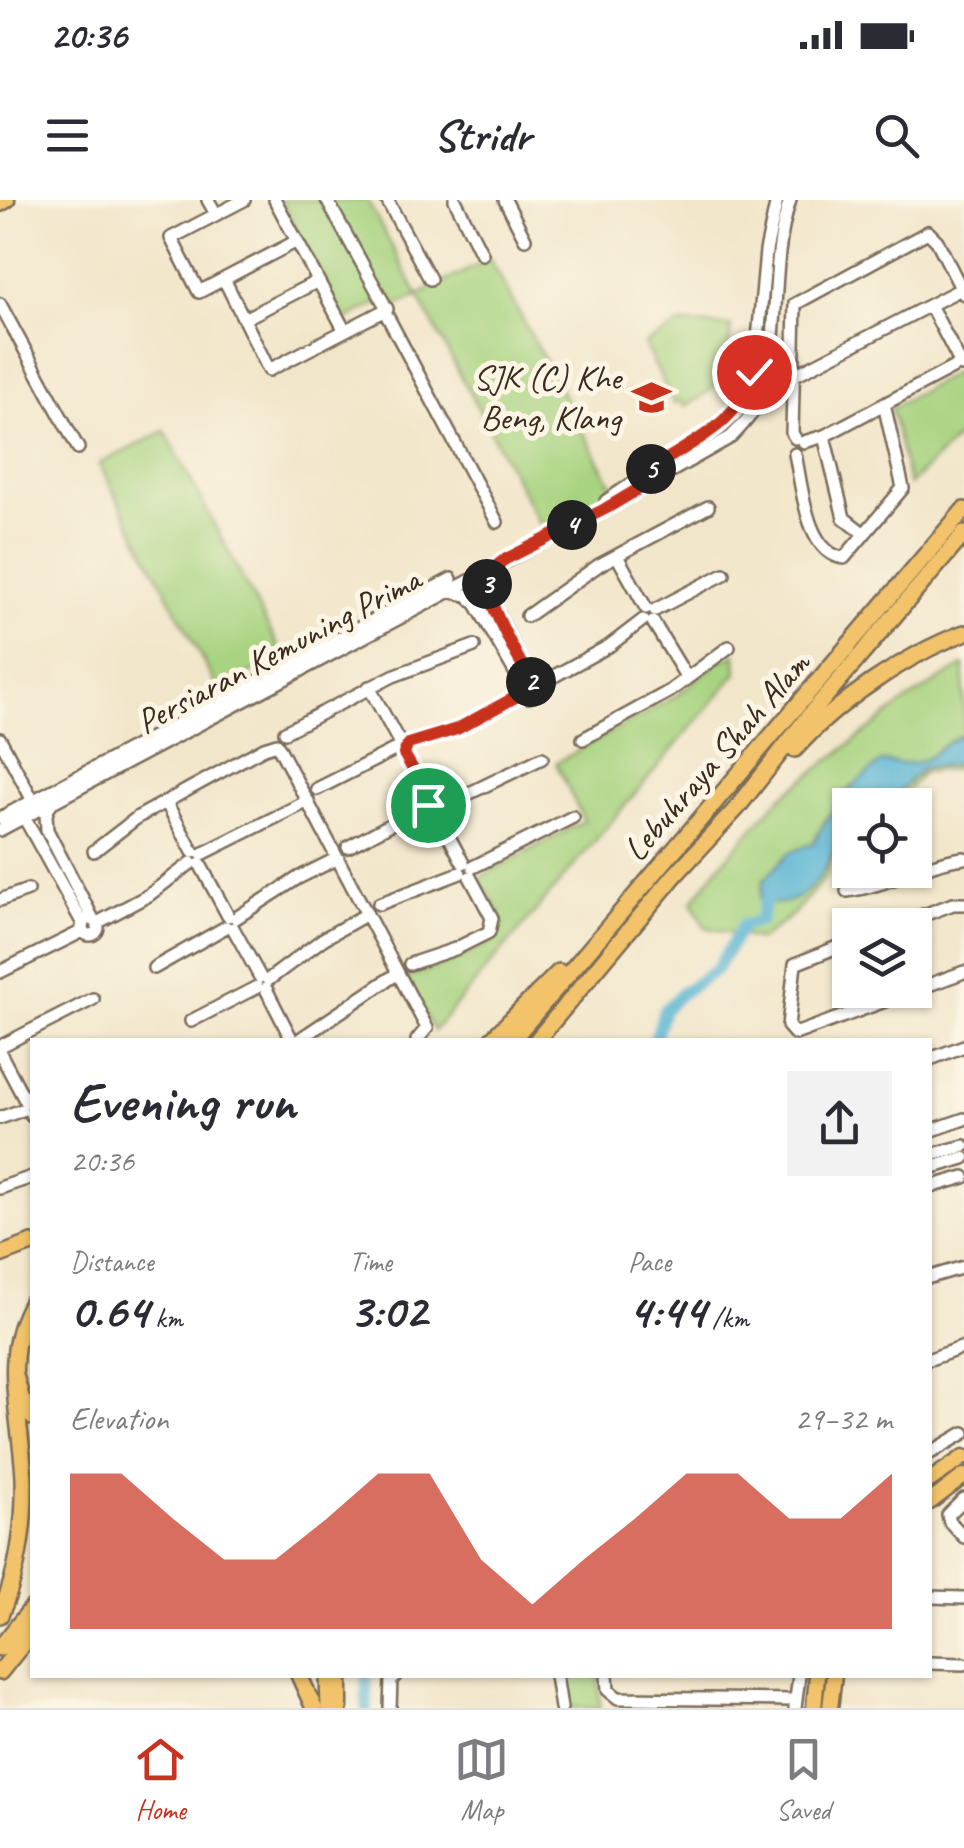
<!DOCTYPE html>
<html lang="en">
<head>
<meta charset="utf-8">
<style>
  :root { --surface:#fff; --page:#f2f2f3; --text:#2b2b33; --muted:#7c7c81; --line:#e1e1e2; --accent:#c8321e }
  body { margin:0; font-family:Caveat,sans-serif; background:var(--page); color:var(--text); height:100vh; display:flex; flex-direction:column; font-size:38px; white-space:nowrap }
  * { box-sizing:border-box; margin:0 }
  p { font-size:32px; color:var(--muted) }
  .icon { flex:none; width:55px; height:55px; fill:none; stroke:currentColor; stroke-width:2; stroke-linecap:round; stroke-linejoin:round }
  .map { position:relative; flex:1; overflow:hidden }
  .details { position:absolute; left:30px; top:838px; width:902px; height:640px; display:flex; flex-direction:column; background:var(--surface); border-radius:0px; box-shadow:0 2px 8px #0004 }
  .details>* { flex:none }
  .tools { position:absolute; left:832px; top:588px; display:grid; gap:20px }
  .tools a { display:grid; place-items:center; width:100px; height:100px; border-radius:0px; background:var(--surface); box-shadow:0 2px 8px #0004; font-size:50px }
  .pin { position:absolute; display:grid; place-items:center; width:85px; height:85px; color:#fff; margin:-42px; border:5px solid #fff; border-radius:50%; box-shadow:0 2px 10px #0007 }
  .km { position:absolute; width:50px; height:50px; margin:-25px; border-radius:50%; background:#222; color:#fff; font-size:28px; line-height:50px; text-align:center }
  .round { display:grid; place-items:center; flex:none; width:105px; height:105px; border-radius:0px; background:var(--page) }
  .summary { display:flex; align-items:center; justify-content:space-between; height:170px; padding:0 40px }
  h1 { font-size:55px; font-weight:600; line-height:75px }
  .metrics { display:grid; grid-template-columns:repeat(3,1fr); gap:15px; height:170px; padding:10px 40px }
  .metrics div { display:grid; align-content:center }
  .metrics b { font-size:50px; font-weight:600 }
  .metrics small { font-size:28px; font-weight:400 }
  .metrics p { font-size:28px }
  .chart { height:280px; padding:20px 40px }
  .chart p { display:flex; justify-content:space-between }
  .chart svg { width:100%; height:180px; margin-top:10px; fill:var(--accent); opacity:.7 }
  .status { display:flex; justify-content:space-between; align-items:center; height:70px; padding:0 50px; background:var(--surface); direction:ltr }
  .status svg { height:28px; fill:currentColor }
  header { display:flex; justify-content:space-between; align-items:center; height:130px; padding:0 40px; background:var(--surface); font-size:45px; font-weight:600 }
  .menu { display:flex; justify-content:space-around; align-items:center; height:140px; border-top:2px solid var(--line); background:var(--surface); font-size:28px; color:var(--muted) }
  .menu a { display:grid; justify-items:center; gap:5px }
  .menu .on { color:var(--accent) }
  .map>svg:first-child { display:block }
</style>
</head>
<body>
<div class="status"><b>20:36</b><svg viewBox="0 0 49 12"><path d="M0 12V9h3v3zM5 12V6h3v6zM10 12V3h3v9zM15 12V0h3v12zM26 1h20v11H26zM47 4h2v5h-2z"/></svg></div>
<header><svg class="icon" aria-label="menu" viewBox="0 0 24 24"><path d="M4 6h16M4 12h16M4 18h16"/></svg>Stridr<svg class="icon" aria-label="search" viewBox="0 0 24 24"><circle cx="10" cy="10" r="6"/><path d="M15 15l6 6"/></svg></header>
<div class="map">
<svg width="964" height="1508" viewBox="0 0 964 1508">
  <rect width="100%" height="100%" fill="#fcf5e5"/>
  <filter id="ink" filterUnits="userSpaceOnUse"><feTurbulence type="fractalNoise" baseFrequency=".01" numOctaves="2"/><feDisplacementMap in="SourceGraphic" scale="20" xChannelSelector="R" yChannelSelector="G"/><feConvolveMatrix kernelMatrix="1 2 1 2 8 2 1 2 1" color-interpolation-filters="sRGB"/></filter>
  <filter id="wash" filterUnits="userSpaceOnUse"><feTurbulence type="fractalNoise" baseFrequency=".0048" numOctaves="4" result="noise"/><feDisplacementMap in="SourceGraphic" scale="40" xChannelSelector="R" yChannelSelector="G"/><feGaussianBlur stdDeviation="2.25" result="paint"/><feColorMatrix in="noise" values="0 0 0 0 0 0 0 0 0 0 0 0 0 0 0 0 0 1.4 0 .05"/><feComposite in="paint" operator="in"/></filter>
  <g filter="url(#wash)">
    <rect width="100%" height="100%" fill="#f2e6ca"/>
    <path fill="#a8d380" stroke="#727e4f" stroke-width="2.5" d="M 281,0 L 323,0 L 326,4 L 334,0 L 367,0 L 418,95 L 490,59 L 615,291 L 542,328 L 418,96 L 394,107 L 388,98 L 344,121 Z
      M 682,124 L 731,126 C 727,168 726,188 684,206 L 680,200 L 674,203 L 644,144 Z
      M 954,173 L 960,175 L 964,184 L 964,231 L 909,285 L 891,208 Z
      M 165,231 L 284,457 L 218,489 L 99,264 Z
      M 736,454 L 737,473 L 434,831 L 406,778 C 427,770 501,749 502,725 C 502,712 488,695 481,682 L 482,676 L 584,621 L 556,563 L 679,494 L 717,462 Z
      M 964,465 L 964,534 C 921,553 940,568 881,562 L 827,617 L 813,643 L 790,652 L 836,646 L 840,621 L 850,613 L 826,677 L 791,716 L 760,740 L 705,727 L 692,702 L 720,665 L 779,599 L 906,501 Z
      M 964,563 L 964,568 L 923,572 L 895,605 L 886,605 L 922,568 Z
      M 562,1475 L 599,1475 L 600,1508 L 567,1508 Z"/>
    <path fill="#56b4d4" stroke="#486f79" stroke-width="2.5" d="M 964,534 L 964,563 L 922,568 L 886,605 L 850,605 L 850,613 C 837,622 841,633 835,647 C 823,680 798,713 760,701 L 763,681 L 790,652 L 813,643 L 841,596 L 881,562 C 940,568 921,553 964,534 Z"/>
    <g fill="none" stroke-linecap="round" stroke-linejoin="round">
      <path stroke="#56b4d4" stroke-width="12" d="M 655,840 L 664,810 L 684,791 L 716,770 L 743,725 L 760,721 L 765,702 L 777,691
        M 366,1475 L 367,1508"/>
    </g>
  </g>
  <g filter="url(#ink)">
    <g fill="none" stroke-linecap="round" stroke-linejoin="round">
      <defs>
        <path id="minor" d="M 208,0 L 216,14
          M 244,0 L 171,38 L 199,92 L 297,41
          M 275,0 L 345,131
          M 387,0 L 430,79
          M 455,0 L 482,54
          M 505,0 L 525,39
          M 224,79 L 269,170 L 387,109 L 327,0
          M 0,104 L 78,248
          M 795,104 L 928,32 L 937,41 L 964,94
          M 795,104 L 792,233 L 795,238
          M 930,105 L 962,166
          M 384,110 L 497,322
          M 244,119 L 318,81
          M 795,175 L 961,89
          M 824,236 L 844,318 L 863,333
          M 804,242 L 824,236 L 960,164
          M 795,254 C 802,285 806,354 844,358 L 903,288 L 884,204
          M 606,301 L 726,221 L 748,190 L 755,172 L 766,51 L 777,0
          M 617,356 L 646,408
          M 494,368 L 487,381 L 490,398 L 531,482
          M 446,391 L 467,395 L 476,404 L 523,486 L 523,493 L 529,497 L 536,493 L 533,482 L 523,486
          M 655,410 L 724,374
          M 527,416 L 599,365 L 708,307
          M 653,422 L 687,478
          M 536,486 L 609,446 L 643,420
          M 369,487 L 398,540
          M 285,532 L 393,476 L 474,446
          M 0,539 L 32,599
          M 583,539 L 670,491 L 729,447
          M 408,544 L 457,529 L 523,493
          M 404,554 L 432,602
          M 317,589 L 394,550
          M 166,602 L 193,652
          M 50,605 L 46,614 L 47,630 L 93,719
          M 441,607 L 542,558
          M 438,616 L 463,663
          M 24,617 L 83,724
          M 0,618 L 451,379
          M 0,630 L 605,309 L 731,237 C 747,221 763,202 768,178 C 779,119 771,59 790,0
          M 348,647 L 395,622 L 427,611
          M 94,651 L 138,617 L 264,548 L 277,544 L 427,828 L 417,840
          M 202,654 L 308,601
          M 200,664 L 228,716
          M 473,667 L 573,617
          M 847,691 C 889,686 923,663 964,658
          M 0,700 L 28,690
          M 379,704 L 460,673
          M 236,718 L 298,678 L 338,658
          M82 727a8 8 0 1 1 16 0a8 8 0 1 1-16 0Z
          M 97,723 L 149,695 L 191,663
          M 897,725 L 953,704 L 964,704
          M 233,728 L 260,777
          M 850,742 L 795,764 L 788,826 L 795,834 L 964,772
          M 410,764 L 455,749 L 489,732 L 492,718 L 470,677
          M 154,768 L 226,727
          M 0,772 L 83,731
          M 268,780 L 323,739 L 367,714
          M 266,789 L 290,836
          M 191,821 L 257,787
          M 300,839 L 398,773
          M 3,845 L 93,799
          M 0,853 L 26,902
          M 930,859 L 964,846
          M 31,914 L 32,916
          M 0,918 L 22,910
          M 930,931 L 964,919
          M 930,955 L 964,946
          M 930,968 L 964,958
          M 930,987 L 964,977
          M 0,988 L 32,977
          M 930,1077 L 964,1067
          M 930,1159 L 964,1147
          M 930,1253 L 964,1233
          M 964,1299 L 948,1315 L 950,1322 L 964,1337
          M 930,1397 L 964,1398
          M 930,1463 L 964,1464
          M 556,1475 L 561,1508
          M 607,1475 L 608,1490 L 618,1498 L 796,1500
          M 390,1508 L 391,1480 L 396,1475
          M 795,1508 L 799,1475"/>
        <path id="major" d="M 0,4 L 7,0
          M 930,1280 L 964,1257
          M 930,1302 L 964,1276
          M 340,1508 L 340,1475
          M 814,1508 L 817,1475
          M 830,1508 L 834,1475"/>
        <path id="highway" d="M 795,549 C 836,502 906,455 964,433
          M 491,840 L 559,772
          M 512,840 L 964,310
          M 537,840 L 675,675 L 737,608 L 808,517 L 964,334
          M 0,1055 L 32,1043
          M 15,1175 L 21,1197 L 32,1217
          M 0,1415 C 19,1371 25,1326 24,1278 C 21,1215 0,1157 32,1102
          M 0,1448 L 32,1408
          M 0,1472 L 32,1432
          M 299,1475 L 314,1508
          M 328,1475 L 329,1508"/>
      </defs>
      <use href="#minor" stroke="#7b6c5a" stroke-width="16"/>
      <use href="#major" stroke="#7b6c5a" stroke-width="19"/>
      <use href="#highway" stroke="#7b6c5a" stroke-width="20"/>
      <use href="#minor" stroke="#fff" stroke-width="11"/>
      <use href="#major" stroke="#f2c36a" stroke-width="14"/>
      <use href="#highway" stroke="#f2c36a" stroke-width="15"/>
    </g>
  </g>
  <g fill="none" stroke-linecap="round" stroke-linejoin="round" filter="url(#ink)">
    <defs>
      <path id="route" d="M 428,605 L 432,602 L 404,554 L 408,544 L 457,529 L 523,493 L 523,486 L 531,482 C 521,462 482,397 488,378 C 490,370 498,365 504,360 L 605,309 L 652,281 L 647,272 C 692,240 735,229 754,172"/>
    </defs>
    <use href="#route" stroke="#fff" stroke-width="20"/>
    <use href="#route" stroke="#c8321e" stroke-width="12"/>
  </g>
  <defs>
    <symbol id="school-bare" viewBox="-9 -9 18 18"><path d="M0-5L7-2L0 1L-7-2ZM-4 1L0 2.5L4 1V4Q0 6-4 4Z" fill="#c8321e" stroke="#fcf5e5" stroke-width="2.5" paint-order="stroke"/></symbol>
  </defs>
  <g fill-rule="evenodd">
    <use href="#school-bare" x="624" y="170" width="55" height="55"/>
  </g>
  <g text-anchor="middle" stroke-width="10" stroke-linejoin="round" paint-order="stroke">
    <g font-size="35" fill="#3b2a1e" stroke="#fcf5e5" text-anchor="end">
      <text x="621" y="189">SJK (C) Khe<tspan x="621" dy="40">Beng, Klang</tspan></text>
    </g>
    <g font-size="35" fill="#3b2a1e" stroke="#fcf5e5">
      <text transform="translate(278 450) rotate(-28)" y="12">Persiaran Kemuning Prima</text>
      <text transform="translate(716 556) rotate(-49)" y="12">Lebuhraya Shah Alam</text>
    </g>
  </g>
</svg>
<div class="tools">
<a><svg class="icon" aria-label="locate" viewBox="0 0 24 24"><circle cx="12" cy="12" r="6"/><path d="M12 2v4M12 18v4M2 12h4M18 12h4"/></svg></a>
<a><svg class="icon" aria-label="layers" viewBox="0 0 24 24"><path d="M12 4l9 5-9 5-9-5zM3 14l9 5 9-5"/></svg></a>
</div>
<div class="pin" style="left:428px;top:605px;background:#1e9e55"><svg class="icon" aria-label="arrive" viewBox="0 0 24 24"><path d="M6 21V4h12l-3 4 3 4H6"/></svg></div>
<div class="pin" style="left:754px;top:172px;background:#d93025"><svg class="icon" aria-label="check" viewBox="0 0 24 24"><path d="M5 12l5 5 9-10"/></svg></div>
<b class="km" style="left:531px;top:482px">2</b>
<b class="km" style="left:487px;top:384px">3</b>
<b class="km" style="left:572px;top:325px">4</b>
<b class="km" style="left:651px;top:269px">5</b>
<section class="details">
<div class="summary"><div><h1>Evening run</h1><p>20:36</p></div><a class="round"><svg class="icon" aria-label="share" viewBox="0 0 24 24"><path d="M12 15V3M7 8l5-5 5 5M5 13v7h14v-7"/></svg></a></div>
<div class="metrics">
<div><p>Distance</p><b>0.64<small> km</small></b></div>
<div><p>Time</p><b>3:02</b></div>
<div><p>Pace</p><b>4:44<small> /km</small></b></div>
</div>
<div class="chart"><p><span>Elevation</span>29–32 m</p>
<svg viewBox="0 0 160 44" preserveAspectRatio="none"><path d="M0 44V6L10 6L20 17L30 27L40 27L50 17L60 6L70 6L80 27L90 38L100 27L110 17L120 6L130 6L140 17L150 17L160 6V44z"/></svg>
</div>
</section>
</div>
<nav class="menu">
<a class="on"><svg class="icon" aria-label="home" viewBox="0 0 24 24"><path d="M3 11l9-7 9 7M6 9v11h12V9"/></svg>Home</a>
<a><svg class="icon" aria-label="map" viewBox="0 0 24 24"><path d="M3 6l6-2 6 2 6-2v14l-6 2-6-2-6 2zM9 4v14M15 6v14"/></svg>Map</a>
<a><svg class="icon" aria-label="saved" viewBox="0 0 24 24"><path d="M7 4h10v16l-5-4-5 4z"/></svg>Saved</a>
</nav>
</body>
</html>
